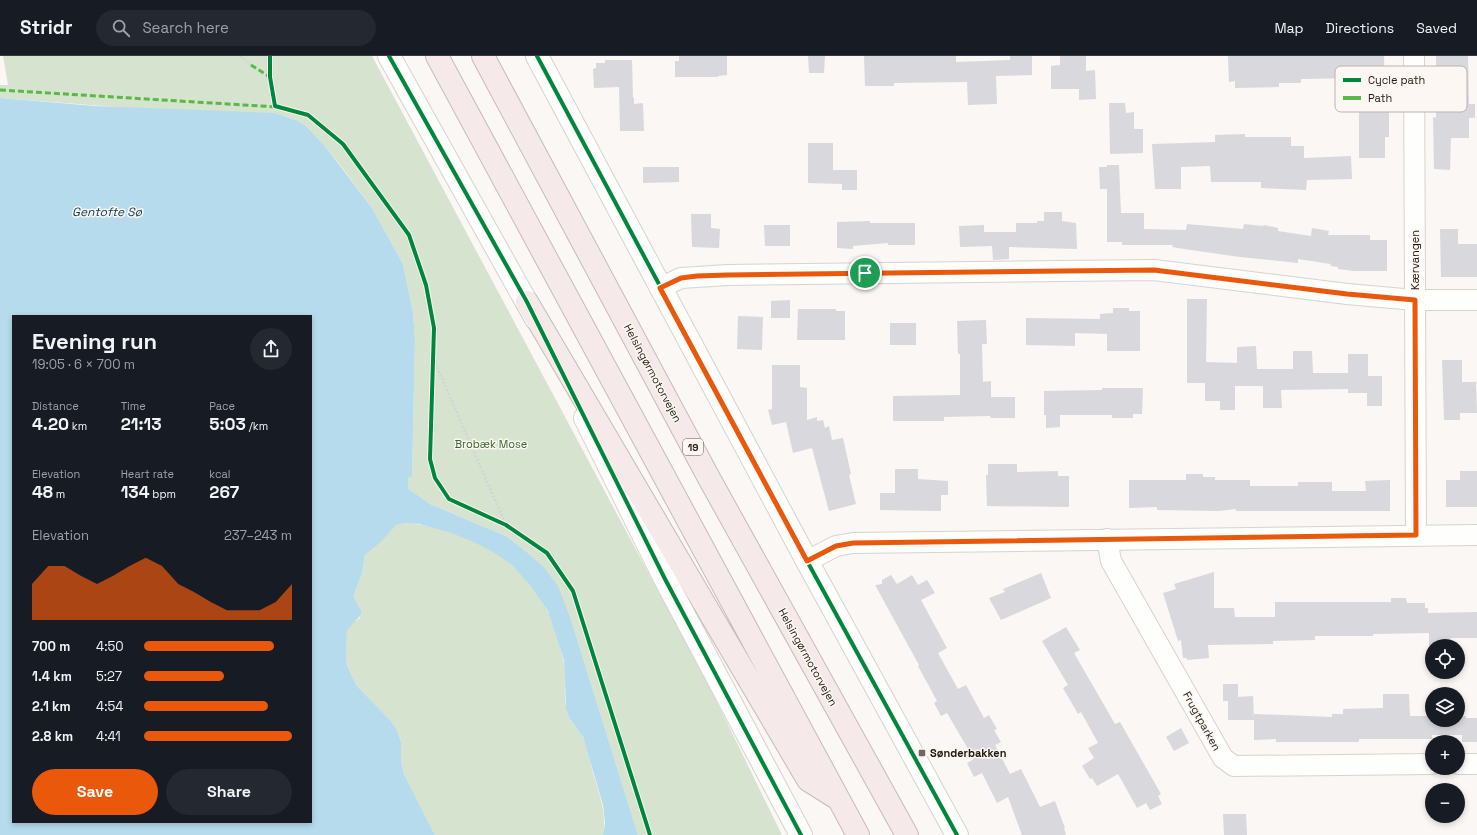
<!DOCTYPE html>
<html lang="en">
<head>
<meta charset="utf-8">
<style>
  :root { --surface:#171b24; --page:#242831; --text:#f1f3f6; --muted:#9ea1a6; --line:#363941; --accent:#ea580c }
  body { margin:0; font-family:"Space Grotesk",sans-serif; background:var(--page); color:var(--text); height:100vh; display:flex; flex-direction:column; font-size:15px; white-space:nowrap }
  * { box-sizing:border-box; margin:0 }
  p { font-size:13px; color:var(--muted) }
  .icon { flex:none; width:22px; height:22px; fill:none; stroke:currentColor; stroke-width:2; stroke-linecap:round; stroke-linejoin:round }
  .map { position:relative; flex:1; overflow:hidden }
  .sheet { position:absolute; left:12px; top:259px; width:300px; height:508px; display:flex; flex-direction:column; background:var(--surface); border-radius:0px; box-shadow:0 2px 6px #0003 }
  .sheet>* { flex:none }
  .controls { position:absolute; left:1425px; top:583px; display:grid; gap:8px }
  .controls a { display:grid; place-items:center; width:40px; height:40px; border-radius:50%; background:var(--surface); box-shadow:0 2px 6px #0003; font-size:20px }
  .pin { position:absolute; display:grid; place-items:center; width:34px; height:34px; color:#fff; margin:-17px; border:2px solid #fff; border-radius:50%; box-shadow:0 1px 4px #0007 }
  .round { display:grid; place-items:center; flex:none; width:42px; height:42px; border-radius:21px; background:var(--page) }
  .summary { display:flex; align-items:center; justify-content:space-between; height:68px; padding:0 20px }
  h1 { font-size:22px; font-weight:700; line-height:30px }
  .stats { display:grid; grid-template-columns:repeat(3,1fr); gap:6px; height:68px; padding:4px 20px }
  .stats div { display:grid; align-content:center }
  .stats b { font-size:17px; font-weight:700 }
  .stats small { font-size:11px; font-weight:400 }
  .stats p { font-size:11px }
  .chart { height:112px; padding:8px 20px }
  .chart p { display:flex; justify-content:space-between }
  .chart svg { width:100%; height:72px; margin-top:4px; fill:var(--accent); opacity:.7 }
  .button { display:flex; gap:8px; margin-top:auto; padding:8px 20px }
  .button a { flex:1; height:46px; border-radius:24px; background:var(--accent); color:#fff; font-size:16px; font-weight:700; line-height:46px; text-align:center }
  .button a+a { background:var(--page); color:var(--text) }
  ul { padding:0 20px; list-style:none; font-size:13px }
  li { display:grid; grid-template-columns:64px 48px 1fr; align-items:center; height:30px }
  li i { height:10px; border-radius:5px; background:var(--accent) }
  header { display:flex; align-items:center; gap:24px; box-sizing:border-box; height:56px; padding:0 20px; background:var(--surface); border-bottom:1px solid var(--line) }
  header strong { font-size:19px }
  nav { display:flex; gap:22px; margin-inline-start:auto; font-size:14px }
  .search { width:280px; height:36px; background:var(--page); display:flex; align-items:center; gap:10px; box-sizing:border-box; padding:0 14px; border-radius:22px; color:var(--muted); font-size:15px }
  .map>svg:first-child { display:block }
</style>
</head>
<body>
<header>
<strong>Stridr</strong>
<div class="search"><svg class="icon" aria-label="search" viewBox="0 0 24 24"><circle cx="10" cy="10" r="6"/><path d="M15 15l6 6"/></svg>Search here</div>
<nav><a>Map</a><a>Directions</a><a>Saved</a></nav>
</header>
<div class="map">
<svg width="1477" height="779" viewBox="0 0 1477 779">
  <rect width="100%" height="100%" fill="#faf7f4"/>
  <path fill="#d5e3cf" d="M 3,0 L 372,0 L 710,632 L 782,779 L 638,779 L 572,567 L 542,509 L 528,497 L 506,480 L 430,448 L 408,434 L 408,422 L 412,419 L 415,284 L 413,256 L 403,208 L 372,152 L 344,114 L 325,90 L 306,70 L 298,65 L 0,42 L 0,29 L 8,29 Z
    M 406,467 C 438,469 487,486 511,508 C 525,521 537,537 547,554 C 555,567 559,587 563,602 C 567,621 562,641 568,660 C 571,668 580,674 583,682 C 588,693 590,706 593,717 C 599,738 607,757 603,779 L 435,779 L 404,718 L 401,705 L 401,686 L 397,674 L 390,664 L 356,629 L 346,607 L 347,574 L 351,568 L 360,562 L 361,554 L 355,543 L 354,539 L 362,517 L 365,499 L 380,487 L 392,472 L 396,469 Z"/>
  <path fill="#b5dbec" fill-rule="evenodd" d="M 0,42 L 95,50 L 274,57 L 298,65 L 306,70 L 325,90 L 372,152 L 403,208 L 413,256 L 415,284 L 412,420 L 408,422 L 408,433 L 430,448 L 506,480 L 528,497 L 542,509 L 558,530 L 572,567 L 638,779 L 603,779 L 605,767 L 603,749 L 583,681 L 569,662 L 566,653 L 564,604 L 556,579 L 548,555 L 530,529 L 511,508 L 493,496 L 474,486 L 449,476 L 419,468 L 406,467 L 396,469 L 380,487 L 365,499 L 362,517 L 354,539 L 355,543 L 361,554 L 361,559 L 347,574 L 346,607 L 356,629 L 390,664 L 397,674 L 401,686 L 401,705 L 404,718 L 435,779 L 0,779 ZM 13,260 L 311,260 L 311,766 L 13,766 Z"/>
  <path fill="#d9d8dd" d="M 679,0 L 727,0 L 727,19 L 718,20 L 718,21 L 675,21 L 675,5 L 679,5 Z
    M 808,0 L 825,0 L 824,17 L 809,17 Z
    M 864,0 L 956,0 L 956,6 L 1010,4 L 1010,0 L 1032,0 L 1032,19 L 996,20 L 997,48 L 968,49 L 967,26 L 894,27 L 894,30 L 865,30 Z
    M 1060,0 L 1086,0 L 1086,15 L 1095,14 L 1096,43 L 1079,44 L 1079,33 L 1051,33 L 1051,10 L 1060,9 Z
    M 1228,0 L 1384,0 L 1385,34 L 1389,34 L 1389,81 L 1385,81 L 1385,102 L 1359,102 L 1359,22 L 1301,23 L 1301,27 L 1279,27 L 1279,31 L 1235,32 L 1235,25 L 1229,26 Z
    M 1436,0 L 1468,0 L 1469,48 L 1475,48 L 1475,62 L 1469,62 L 1469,82 L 1451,82 L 1450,114 L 1434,113 L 1433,61 L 1436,62 Z
    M 605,4 L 632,4 L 633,42 L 634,42 L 634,48 L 643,47 L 644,75 L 620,75 L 619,31 L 594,32 L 593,13 L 596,12 L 596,7 L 605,7 Z
    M 1109,47 L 1125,47 L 1126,57 L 1134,56 L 1134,73 L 1143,73 L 1143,97 L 1110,98 Z
    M 1245,78 L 1245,81 L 1291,81 L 1291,90 L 1304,90 L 1304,102 L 1351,100 L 1352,123 L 1307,124 L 1306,134 L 1261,132 L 1261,126 L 1211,126 L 1210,110 L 1181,111 L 1181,133 L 1155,133 L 1152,88 L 1215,86 L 1215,79 Z
    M 808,87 L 833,87 L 833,114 L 857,114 L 857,134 L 842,134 L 842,128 L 808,127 Z
    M 1107,109 L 1119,109 L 1121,157 L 1144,157 L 1144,173 L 1186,174 L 1187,168 L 1243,173 L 1244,168 L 1263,170 L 1264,169 L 1278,172 L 1278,175 L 1311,180 L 1312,172 L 1329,175 L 1328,179 L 1370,179 L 1370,184 L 1387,184 L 1387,215 L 1354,215 L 1338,213 L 1338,211 L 1330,210 L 1331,208 L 1298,203 L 1298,207 L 1240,201 L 1184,193 L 1172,191 L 1173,189 L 1122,189 L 1122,186 L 1107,186 L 1107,133 L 1100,133 L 1099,111 L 1107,111 Z
    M 643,111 L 679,111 L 679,126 L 643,127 Z
    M 1044,156 L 1062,156 L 1062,165 L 1076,167 L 1077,193 L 1009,191 L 1009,203 L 993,204 L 992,190 L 960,191 L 959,170 L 984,169 L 984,176 L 1016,176 L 1016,167 L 1037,167 L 1037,165 L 1044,165 Z
    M 691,158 L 711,158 L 711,172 L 720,173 L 719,192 L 692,191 Z
    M 870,165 L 870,167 L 915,167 L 915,189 L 888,189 L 888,187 L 853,190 L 853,193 L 837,192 L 837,166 Z
    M 764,169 L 790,169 L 790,190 L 765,190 Z
    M 1440,173 L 1458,173 L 1458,188 L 1477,188 L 1477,221 L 1441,221 Z
    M 1187,243 L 1207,243 L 1206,306 L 1237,307 L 1237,291 L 1256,290 L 1257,313 L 1293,313 L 1293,295 L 1312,295 L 1313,317 L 1348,317 L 1348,298 L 1368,298 L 1368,320 L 1382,320 L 1382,350 L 1367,350 L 1367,337 L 1348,337 L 1348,333 L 1281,334 L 1282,352 L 1263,352 L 1263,330 L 1235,330 L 1235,354 L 1220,354 L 1220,345 L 1205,345 L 1205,327 L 1187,327 Z
    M 790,244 L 790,262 L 771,262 L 771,245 Z
    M 1113,252 L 1129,252 L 1129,255 L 1140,255 L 1140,295 L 1107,295 L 1107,278 L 1075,277 L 1075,290 L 1026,289 L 1026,262 L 1100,263 L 1100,258 L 1113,257 Z
    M 798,253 L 836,253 L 836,255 L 845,255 L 845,284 L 797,284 Z
    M 738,260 L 763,261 L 762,294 L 737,293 Z
    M 986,264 L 987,288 L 982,288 L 983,326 L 991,325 L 991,341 L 1015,341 L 1015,362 L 991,362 L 990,360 L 944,361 L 944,365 L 893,365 L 893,340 L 960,339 L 960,298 L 958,298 L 957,265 Z
    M 890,267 L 916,267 L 916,289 L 890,289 Z
    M 1442,304 L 1462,304 L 1462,326 L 1476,326 L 1477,357 L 1460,357 L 1460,364 L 1444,364 Z
    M 772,309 L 800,309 L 800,331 L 807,332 L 807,364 L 817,361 L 817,365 L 823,364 L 825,372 L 829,370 L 832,384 L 843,382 L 851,418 L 849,419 L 856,448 L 829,455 L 812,392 L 793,397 L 786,366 L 772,369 L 768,354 L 772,353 Z
    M 1102,332 L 1143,332 L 1142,358 L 1133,358 L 1133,362 L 1112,362 L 1112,359 L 1060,359 L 1060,371 L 1046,372 L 1046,359 L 1044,359 L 1044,335 L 1102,334 Z
    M 988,408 L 1017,408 L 1017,416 L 1058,415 L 1058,420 L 1069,420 L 1069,451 L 987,450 L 986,419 L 988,419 Z
    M 895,413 L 918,413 L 918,423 L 948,425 L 948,439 L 941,439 L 941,455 L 880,454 L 880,437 L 895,437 Z
    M 1460,415 L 1477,415 L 1477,451 L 1446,451 L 1446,424 L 1460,424 Z
    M 1186,418 L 1203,418 L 1203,421 L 1215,421 L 1215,424 L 1250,424 L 1250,430 L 1298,430 L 1298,426 L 1332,426 L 1332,435 L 1366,435 L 1365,425 L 1390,424 L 1390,455 L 1236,455 L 1236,453 L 1219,455 L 1157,454 L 1157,451 L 1129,452 L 1129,424 L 1186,424 Z
    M 1214,516 L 1214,552 L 1234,552 L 1235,561 L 1275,561 L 1275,546 L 1391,546 L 1391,542 L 1406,542 L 1407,547 L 1425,547 L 1425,552 L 1428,552 L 1428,557 L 1477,556 L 1477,582 L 1451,582 L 1451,590 L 1429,590 L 1429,577 L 1373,578 L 1373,580 L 1315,580 L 1315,584 L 1273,585 L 1273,588 L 1208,589 L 1209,602 L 1187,604 L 1187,602 L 1183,602 L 1181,584 L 1178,585 L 1163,537 L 1176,533 L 1174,528 Z
    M 1041,517 L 1051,542 L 1001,564 L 989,542 L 1005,536 L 1003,533 Z
    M 891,519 L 897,528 L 912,519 L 918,529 L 927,524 L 935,537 L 921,544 L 947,592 L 938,597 L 958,633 L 966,629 L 984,662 L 989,659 L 997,673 L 994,674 L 1001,686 L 995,689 L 1010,718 L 1021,713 L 1040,751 L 1055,745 L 1065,772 L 1064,772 L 1066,779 L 1022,779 L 1008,741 L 997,747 L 982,717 L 974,721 L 967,707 L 974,703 L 947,657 L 941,660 L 934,647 L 937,645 L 918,610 L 919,609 L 875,529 L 882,528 L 882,524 Z
    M 1066,571 L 1080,594 L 1074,597 L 1115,668 L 1120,666 L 1161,738 L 1158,740 L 1162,748 L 1150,754 L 1146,747 L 1137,752 L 1118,718 L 1097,730 L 1092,722 L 1090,723 L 1082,710 L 1094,702 L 1088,692 L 1098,687 L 1081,656 L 1078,658 L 1063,632 L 1068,629 L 1042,585 Z
    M 1223,628 L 1238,628 L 1238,641 L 1253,640 L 1254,664 L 1228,664 L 1228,645 L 1223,645 Z
    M 1383,638 L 1409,638 L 1410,660 L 1432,660 L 1432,664 L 1458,664 L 1458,660 L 1466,660 L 1466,662 L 1477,662 L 1477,686 L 1462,686 L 1462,679 L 1432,679 L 1432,683 L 1359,683 L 1359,686 L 1276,686 L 1276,683 L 1254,684 L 1254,658 L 1332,661 L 1332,658 L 1343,658 L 1343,653 L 1383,652 Z
    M 1181,672 L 1189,687 L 1174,695 L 1166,681 Z
    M 1223,758 L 1246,758 L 1247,779 L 1224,779 Z"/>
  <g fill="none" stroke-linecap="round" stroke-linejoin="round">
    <defs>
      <path id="minor" d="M 1414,0 L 1416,479
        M 660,232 L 681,222 L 728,219 L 1154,214 L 1347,238 L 1415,244 L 1477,244
        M 1107,483 L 1111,505 L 1223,702 L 1234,710 L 1432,708
        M 807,505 L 836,490 L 853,487 L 1477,479
        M 1458,708 L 1477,708"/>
      <path id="tertiary" d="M 389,0 L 536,263
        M 537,0 L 807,505 L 957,779
        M 585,362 L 665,523 L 801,779"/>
      <path id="motorway" d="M 437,0 L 858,779
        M 483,0 L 710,424 L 907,779
        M 527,246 L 808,724 L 835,741"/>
    </defs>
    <use href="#minor" stroke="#d8d3cc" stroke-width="22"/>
    <use href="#tertiary" stroke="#d8d3cc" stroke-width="24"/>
    <use href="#motorway" stroke="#c7bab9" stroke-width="24"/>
    <path stroke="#d5d4d3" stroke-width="2.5" stroke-dasharray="2 2" stroke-linecap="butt" d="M 240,0 L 251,9
      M 434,304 L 506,469"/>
    <use href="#minor" stroke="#fefefd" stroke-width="20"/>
    <use href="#tertiary" stroke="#fefefd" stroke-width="22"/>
    <use href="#motorway" stroke="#f5e9ea" stroke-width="22"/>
    <path stroke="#58b947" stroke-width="3" stroke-dasharray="6 3" stroke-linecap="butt" d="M 251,9 L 270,21
      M 0,34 L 277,51"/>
    <defs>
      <path id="cycleway" d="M 270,0 L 270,21 L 275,50 L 308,59 L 343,88 L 409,179 L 426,229 L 434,272 L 430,403 L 435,422 L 449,443 L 506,469 L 547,497 L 573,535 L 650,779
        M 389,0 L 527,246 L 665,523 L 801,779
        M 537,0 L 807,505 L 957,779"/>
    </defs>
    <use href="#cycleway" stroke="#fcf7f2" stroke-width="6"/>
    <use href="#cycleway" stroke="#00873e" stroke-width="4"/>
  </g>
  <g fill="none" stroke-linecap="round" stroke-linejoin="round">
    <defs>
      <path id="route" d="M 1154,214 L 1347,238 L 1415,244 L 1416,479 L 853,487 L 836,490 L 807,505 L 660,232 L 681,222 L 697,220 L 728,219 Z"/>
    </defs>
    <use href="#route" stroke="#fff" stroke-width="8"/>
    <use href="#route" stroke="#ea580c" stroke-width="5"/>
  </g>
  <rect fill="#6d675f" stroke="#fcf7f2" stroke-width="1.5" x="918" y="693" width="8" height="8" rx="2"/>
  <g text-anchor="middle" stroke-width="3" stroke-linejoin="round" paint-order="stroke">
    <rect fill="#fcf7f2" stroke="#635c53" stroke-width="1" x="683" y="383" width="20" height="16" rx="3"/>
    <g font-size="10" font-weight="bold" fill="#21190f">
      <text x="693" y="395">19</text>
    </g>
    <g font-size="11" fill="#21190f" stroke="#fcf7f2">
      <text transform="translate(1415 204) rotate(-90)" y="4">Kærvangen</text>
      <text transform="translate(653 317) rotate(62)" y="4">Helsingørmotorvejen</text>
      <text transform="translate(808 601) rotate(61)" y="4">Helsingørmotorvejen</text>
      <text transform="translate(1202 665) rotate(61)" y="4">Frugtparken</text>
    </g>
    <g font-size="11" fill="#39652e" stroke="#fcf7f2">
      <text x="491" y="392">Brobæk Mose</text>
    </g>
    <g font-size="11" font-weight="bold" fill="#21190f" stroke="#fcf7f2" text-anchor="start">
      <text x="930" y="701">Sønderbakken</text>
    </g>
    <g font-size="12" font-style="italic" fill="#0a3b4c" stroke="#fcf7f2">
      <text x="107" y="160">Gentofte Sø</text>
    </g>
  </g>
  <rect x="1335" y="10" width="132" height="46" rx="6" fill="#fcf7f2" stroke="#bab4ae" stroke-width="1"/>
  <rect x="1343" y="22" width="18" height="4" fill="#00873e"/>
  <rect x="1343" y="40" width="18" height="4" fill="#58b947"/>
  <g font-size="11" fill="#21190f">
    <text x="1368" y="28">Cycle path</text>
    <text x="1368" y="46">Path</text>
  </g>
</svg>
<div class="controls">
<a><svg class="icon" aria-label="locate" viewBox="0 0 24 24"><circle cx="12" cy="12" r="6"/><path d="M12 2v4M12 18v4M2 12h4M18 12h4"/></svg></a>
<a><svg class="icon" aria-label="layers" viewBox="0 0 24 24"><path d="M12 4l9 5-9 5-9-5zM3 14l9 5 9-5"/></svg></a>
<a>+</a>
<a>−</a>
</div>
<div class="pin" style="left:865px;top:217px;background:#1e9e55"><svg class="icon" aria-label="arrive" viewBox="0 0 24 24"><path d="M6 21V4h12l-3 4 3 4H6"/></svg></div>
<section class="sheet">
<div class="summary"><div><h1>Evening run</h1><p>19:05 · 6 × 700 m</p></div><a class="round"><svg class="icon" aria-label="share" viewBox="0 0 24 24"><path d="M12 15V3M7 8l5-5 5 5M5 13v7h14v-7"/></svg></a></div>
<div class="stats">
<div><p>Distance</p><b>4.20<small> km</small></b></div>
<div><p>Time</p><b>21:13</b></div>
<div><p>Pace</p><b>5:03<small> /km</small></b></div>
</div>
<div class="stats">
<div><p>Elevation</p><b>48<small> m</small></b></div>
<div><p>Heart rate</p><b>134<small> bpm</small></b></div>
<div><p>kcal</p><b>267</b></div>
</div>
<div class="chart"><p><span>Elevation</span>237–243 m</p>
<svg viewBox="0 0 160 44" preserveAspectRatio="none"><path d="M0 44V22L10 11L20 11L30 17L40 22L50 17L60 11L70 6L80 11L90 22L100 27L110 33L120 38L130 38L140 38L150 33L160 22V44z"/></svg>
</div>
<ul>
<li><b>700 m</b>4:50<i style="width:88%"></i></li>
<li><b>1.4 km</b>5:27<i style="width:54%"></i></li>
<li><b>2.1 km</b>4:54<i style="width:84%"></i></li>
<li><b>2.8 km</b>4:41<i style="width:100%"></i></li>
</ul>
<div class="button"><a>Save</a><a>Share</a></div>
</section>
</div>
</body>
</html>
